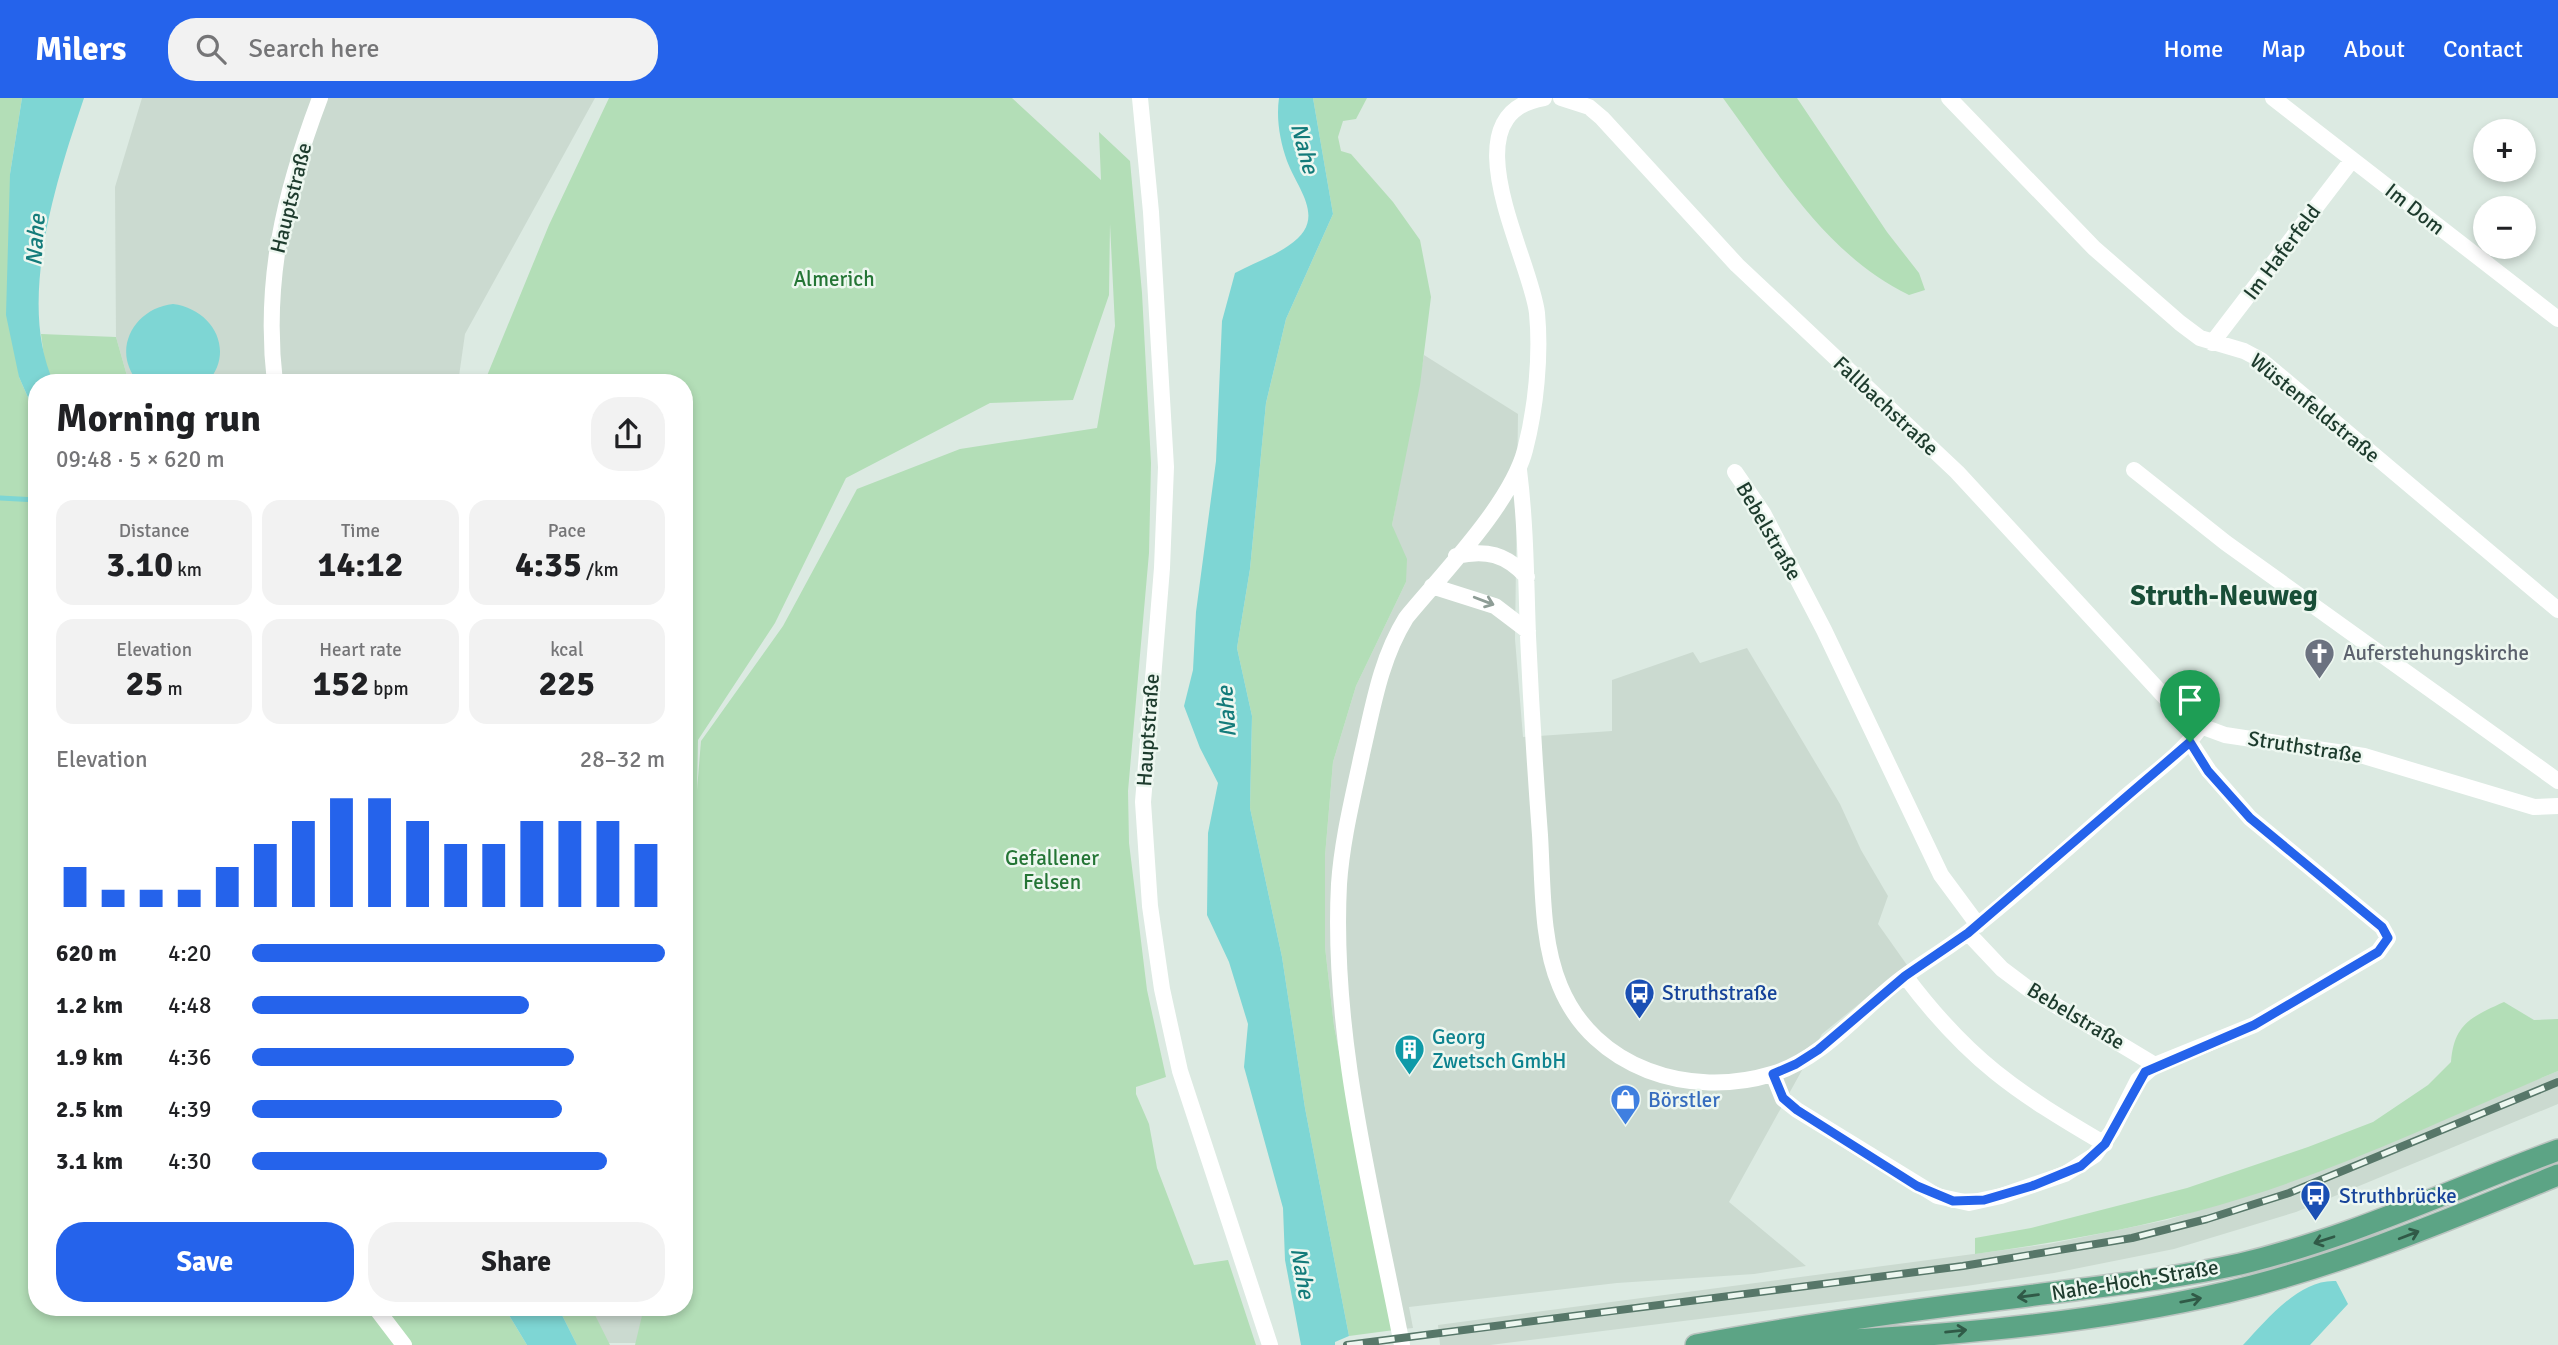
<!DOCTYPE html>
<html lang="en">
<head>
<meta charset="utf-8">
<style>
  :root { --surface:#fff; --page:#f2f2f2; --text:#202124; --muted:#757577; --accent:#2563eb }
  body { margin:0; font-family:Signika,sans-serif; background:var(--page); color:var(--text); height:100vh; display:flex; flex-direction:column; font-size:26px; white-space:nowrap }
  * { box-sizing:border-box; margin:0 }
  p { font-size:23px; color:var(--muted) }
  .icon { flex:none; width:38px; height:38px; fill:none; stroke:currentColor; stroke-width:2; stroke-linecap:round; stroke-linejoin:round }
  .map { position:relative; flex:1; overflow:hidden }
  .sheet { position:absolute; left:28px; top:276px; width:665px; height:942px; display:flex; flex-direction:column; background:var(--surface); border-radius:28px; box-shadow:0 4px 10px #0003 }
  .sheet>* { flex:none }
  .buttons { position:absolute; left:2473px; top:21px; display:grid; gap:14px }
  .buttons a { display:grid; place-items:center; width:63px; height:63px; border-radius:50%; background:var(--surface); box-shadow:0 4px 10px #0003; font-size:35px }
  .pin { position:absolute; display:grid; place-items:center; width:60px; height:60px; color:#fff; margin:-72px -30px; border-radius:50% 50% 50% 0; rotate:-45deg; box-shadow:0 0 7px #0007 }
  .pin .icon { rotate:45deg }
  .round { display:grid; place-items:center; flex:none; width:74px; height:74px; border-radius:28px; background:var(--page) }
  .summary { display:flex; align-items:center; justify-content:space-between; height:119px; padding:0 28px }
  h1 { font-size:38px; font-weight:700; line-height:52px }
  .metrics { display:grid; grid-template-columns:repeat(3,1fr); gap:10px; height:119px; padding:7px 28px }
  .metrics div { display:grid; align-content:center; border-radius:18px; background:var(--page); text-align:center }
  .metrics b { font-size:35px; font-weight:700 }
  .metrics small { font-size:19px; font-weight:400 }
  .metrics p { font-size:19px }
  .chart { height:196px; padding:14px 28px }
  .chart p { display:flex; justify-content:space-between }
  .chart svg { width:100%; height:126px; margin-top:7px; stroke:var(--accent); stroke-width:6 }
  .button { display:flex; gap:14px; margin-top:auto; padding:14px 28px }
  .button a { flex:1; height:80px; border-radius:28px; background:var(--accent); color:#fff; font-size:28px; font-weight:700; line-height:80px; text-align:center }
  .button a+a { background:var(--page); color:var(--text) }
  ul { padding:0 28px; list-style:none; font-size:23px }
  li { display:grid; grid-template-columns:112px 84px 1fr; align-items:center; height:52px }
  li i { height:18px; border-radius:9px; background:var(--accent) }
  header { display:flex; align-items:center; gap:42px; box-sizing:border-box; height:98px; padding:0 35px; background:var(--accent); color:#fff }
  header strong { font-size:33px }
  nav { display:flex; gap:38px; margin-inline-start:auto; font-size:24px }
  .search { width:490px; height:63px; background:var(--page); display:flex; align-items:center; gap:18px; box-sizing:border-box; padding:0 24px; border-radius:28px; color:var(--muted); font-size:26px }
  .map>svg:first-child { display:block }
</style>
</head>
<body>
<header>
<strong>Milers</strong>
<div class="search"><svg class="icon" aria-label="search" viewBox="0 0 24 24"><circle cx="10" cy="10" r="6"/><path d="M15 15l6 6"/></svg>Search here</div>
<nav><a>Home</a><a>Map</a><a>About</a><a>Contact</a></nav>
</header>
<div class="map">
<svg width="2558" height="1247" viewBox="0 0 2558 1247">
  <rect width="100%" height="100%" fill="#dceae2"/>
  <path fill="#cbdad0" d="M 142,0 L 595,0 L 465,236 L 458,285 L 129,285 L 116,239 L 115,89 Z
    M 1424,257 L 1518,316 L 1515,541 L 1523,639 L 1612,633 L 1612,582 L 1693,554 L 1700,565 L 1747,550 L 1840,706 L 1861,752 L 1888,798 L 1878,826 L 1907,867 L 1822,936 L 1729,1104 L 1806,1168 L 1754,1176 L 1617,1185 L 1409,1209 L 1413,1230 L 1394,1232 L 1334,928 L 1325,849 L 1325,758 L 1333,664 L 1356,588 L 1406,484 L 1392,427 Z
    M 2558,973 L 2558,1006 L 2296,1114 L 2174,1151 L 2054,1175 L 1966,1188 L 1490,1247 L 1440,1247 L 1438,1227 L 2049,1146 L 2167,1122 L 2286,1085 Z
    M 591,1209 L 644,1209 L 637,1245 L 607,1245 Z"/>
  <path fill="#b3deb7" fill-rule="evenodd" d="M 0,0 L 22,0 L 10,76 L 19,279 L 37,320 L 37,1209 L 504,1209 L 527,1247 L 0,1247 Z
    M 609,0 L 1012,0 L 1101,82 L 1099,34 L 1130,63 L 1142,195 L 1151,365 L 1149,455 L 1128,693 L 1129,745 L 1147,892 L 1166,979 L 1136,989 L 1136,996 L 1149,1026 L 1157,1070 L 1194,1167 L 1228,1162 L 1256,1247 L 635,1247 L 644,1209 L 684,1209 L 684,285 L 484,285 L 549,127 ZM 1110,126 L 1115,228 L 1097,330 L 960,351 L 857,391 L 783,528 L 701,643 L 697,692 L 698,642 L 775,525 L 846,380 L 990,305 L 1073,302 L 1109,197 Z
    M 1313,0 L 1367,0 L 1356,21 L 1343,23 L 1338,39 L 1341,53 L 1351,56 L 1393,104 L 1420,142 L 1431,199 L 1420,287 L 1392,427 L 1407,461 L 1406,484 L 1356,588 L 1333,664 L 1325,758 L 1325,849 L 1334,928 L 1394,1232 L 1349,1238 L 1305,1010 L 1282,859 L 1250,710 L 1252,618 L 1237,550 L 1250,471 L 1266,305 L 1286,221 L 1333,116 Z
    M 1723,0 L 1797,0 L 1887,134 L 1919,175 L 1925,192 L 1909,197 C 1826,157 1776,72 1723,0 Z
    M 41,236 L 116,239 L 129,285 L 54,285 L 45,267 Z
    M 2504,904 L 2534,922 L 2558,921 L 2558,973 C 2455,1016 2353,1066 2246,1099 C 2158,1127 2067,1143 1975,1156 L 1975,1140 L 2031,1130 L 2187,1090 L 2308,1049 L 2373,1024 L 2428,987 L 2451,964 C 2454,926 2471,919 2504,904 Z
    M 558,1209 L 591,1209 L 610,1247 L 577,1247 Z"/>
  <path fill="#7ed6d4" d="M 22,0 L 84,0 C 57,80 16,204 54,285 L 37,285 L 37,320 L 19,279 L 6,217 L 10,76 Z
    M 1279,0 L 1313,0 L 1333,116 L 1286,221 L 1266,305 L 1250,471 L 1237,550 L 1252,618 L 1250,710 L 1282,859 L 1305,1010 L 1349,1238 L 1335,1244 L 1335,1247 L 1301,1247 L 1285,1162 L 1283,1110 L 1244,969 L 1248,926 L 1229,864 L 1207,817 L 1208,735 L 1218,685 L 1200,650 L 1184,608 L 1193,572 L 1196,514 L 1216,363 L 1222,223 L 1235,175 C 1252,166 1272,159 1288,148 C 1328,122 1299,94 1287,63 C 1280,43 1276,21 1279,0 Z
    M 173,206 C 213,211 236,253 207,285 L 139,285 C 110,253 134,210 173,206 Z
    M 2336,1183 L 2348,1206 L 2310,1247 L 2243,1247 C 2267,1222 2299,1181 2336,1183 Z
    M 504,1209 L 558,1209 L 577,1247 L 527,1247 Z"/>
  <g fill="none" stroke-linecap="round" stroke-linejoin="round">
    <path stroke="#7ed6d4" stroke-width="5" d="M 0,400 L 37,402"/>
    <defs>
      <path id="primary" d="M 1696,1247 C 1803,1227 1911,1212 2020,1199 C 2093,1189 2167,1182 2240,1166 C 2350,1140 2452,1091 2558,1052
        M 1754,1247 C 1912,1240 2074,1230 2228,1194 C 2342,1167 2450,1121 2558,1077"/>
    </defs>
    <use href="#primary" stroke="#bbc4c0" stroke-width="24"/>
    <path stroke="#fff" stroke-width="16" d="M 1140,0 L 1151,114 L 1166,369 L 1162,470 L 1143,704 L 1150,808 L 1162,891 L 1180,973 L 1270,1247
      M 1561,0 L 1589,9 L 1602,20 L 1737,167 L 1957,374 L 2187,623 L 2225,637 L 2364,658 L 2534,709 L 2558,708
      M 1949,0 L 2094,150 L 2180,225 L 2200,240 L 2244,253 L 2261,262 L 2558,512
      M 2273,0 L 2558,221
      M 2212,245 L 2352,62
      M 275,285 C 263,183 284,95 320,0
      M 1519,372 C 1526,428 1526,482 1528,538 C 1531,605 1535,671 1540,737 C 1543,786 1541,843 1560,888 C 1594,971 1690,1001 1772,976 C 1825,960 1862,909 1905,878 C 1927,862 1950,849 1971,832 C 2023,791 2072,746 2122,702 C 2149,678 2179,659 2200,630
      M 2134,372 L 2226,445 L 2558,683
      M 1735,374 L 1763,415 L 1824,532 L 1941,777 L 1978,827
      M 1456,458 C 1486,451 1506,456 1527,479
      M 1432,488 L 1495,508 L 1528,533
      M 1968,835 L 2002,871 L 2030,892 L 2155,967
      M 1905,878 C 1968,962 2016,994 2105,1046
      M 1773,976 L 1783,1001 L 1797,1012 L 1937,1098 L 1969,1105 L 2001,1098 L 2065,1076 L 2095,1057 L 2112,1033 L 2138,982 L 2155,967 L 2254,927 L 2378,854 L 2388,840 L 2382,829 L 2250,720 L 2209,673 L 2190,644
      M 375,1209 L 404,1247
      M 1402,1247 C 1373,1096 1331,941 1339,786 C 1342,742 1353,699 1362,656 C 1373,609 1380,562 1406,520 C 1442,476 1511,406 1525,352 C 1536,310 1541,258 1537,215 C 1531,160 1446,16 1544,0"/>
    <use href="#primary" stroke="#5ca485" stroke-width="21"/>
    <defs>
      <path id="rail" d="M 1347,1247 L 1963,1168 L 2132,1140 L 2207,1121 L 2289,1095 L 2558,984"/>
    </defs>
    <use href="#rail" stroke="#577769" stroke-width="8"/>
    <use href="#rail" stroke="#edf7f0" stroke-width="5" stroke-dasharray="16" stroke-linecap="butt"/>
  </g>
  <defs><path id="oneway-shaft" d="M-6 0H5M1.5-3L5.5 0L1.5 3" fill="none" stroke-width="1.6" stroke-linecap="round" stroke-linejoin="round" transform="scale(1.75)"/></defs>
  <use stroke="#8e9d96" href="#oneway-shaft" transform="translate(1484 503) rotate(21)"/>
  <g stroke="#305a47">
    <use href="#oneway-shaft" transform="translate(2409 1137) rotate(-21)"/>
    <use href="#oneway-shaft" transform="translate(2324 1142) rotate(162)"/>
    <use href="#oneway-shaft" transform="translate(2028 1198) rotate(173)"/>
    <use href="#oneway-shaft" transform="translate(2191 1202) rotate(-11)"/>
    <use href="#oneway-shaft" transform="translate(1956 1233) rotate(-6)"/>
  </g>
  <g fill="none" stroke-linecap="round" stroke-linejoin="round">
    <defs>
      <path id="route" d="M 2190,644 L 2208,673 L 2250,720 L 2382,829 L 2388,840 L 2378,854 L 2254,927 L 2145,974 L 2105,1046 L 2081,1068 L 2032,1088 L 1984,1102 L 1953,1103 L 1917,1088 L 1797,1012 L 1783,1000 L 1773,976 L 1796,966 L 1818,952 L 1905,878 L 1968,835 Z"/>
    </defs>
    <use href="#route" stroke="#fff" stroke-width="14"/>
    <use href="#route" stroke="#2563eb" stroke-width="9"/>
  </g>
  <defs>
    <symbol id="church-pin" viewBox="-11 -11 22 30"><path d="M0 17L-7.5 6A9.5 9.5 0 1 1 7.5 6Z" fill="#6b7280" stroke="#edf7f0"/><path d="M-1.2-6h2.4v3.5h3.3v2.4h-3.3V6h-2.4V-.1h-3.3v-2.4h3.3Z" fill="#fff"/></symbol>
    <symbol id="bus-pin" viewBox="-11 -11 22 30"><path d="M0 17L-7.5 6A9.5 9.5 0 1 1 7.5 6Z" fill="#1a4fb4" stroke="#edf7f0"/><path d="M-5-6H5V4H4V6H2V4H-2V6H-4V4H-5ZM-3.5-4V0h7V-4ZM-3.5 1.2v1.5H-2V1.2ZM2 1.2v1.5H3.5V1.2Z" fill="#fff"/></symbol>
    <symbol id="building-pin" viewBox="-11 -11 22 30"><path d="M0 17L-7.5 6A9.5 9.5 0 1 1 7.5 6Z" fill="#0f9aa8" stroke="#edf7f0"/><path d="M-4-6H4V6H1V3H-1V6H-4ZM-2.5-4.3h1.7v1.8h-1.7ZM.8-4.3h1.7v1.8H.8ZM-2.5-1h1.7V.8h-1.7ZM.8-1h1.7V.8H.8Z" fill="#fff"/></symbol>
    <symbol id="shop-pin" viewBox="-11 -11 22 30"><path d="M0 17L-7.5 6A9.5 9.5 0 1 1 7.5 6Z" fill="#3f7fe0" stroke="#edf7f0"/><path d="M-5-2.5h2.3a2.7 3.5 0 0 1 5.4 0H5L5.5 6h-11ZM-1.5-2.5h3a1.5 2.3 0 0 0-3 0Z" fill="#fff"/></symbol>
  </defs>
  <g fill-rule="evenodd">
    <use href="#church-pin" x="2302" y="538" width="35" height="47"/>
    <use href="#bus-pin" x="1622" y="878" width="35" height="47"/>
    <use href="#building-pin" x="1392" y="934" width="35" height="47"/>
    <use href="#shop-pin" x="1608" y="984" width="35" height="47"/>
    <use href="#bus-pin" x="2298" y="1080" width="35" height="47"/>
  </g>
  <g text-anchor="middle" stroke-width="5" stroke-linejoin="round" paint-order="stroke">
    <g font-size="21" fill="#1d3b2d" stroke="#edf7f0">
      <text transform="translate(291 100) rotate(-76)" y="7">Hauptstraße</text>
      <text transform="translate(2415 111) rotate(38)" y="7">Im Dom</text>
      <text transform="translate(2282 154) rotate(-53)" y="7">Im Haferfeld</text>
      <text transform="translate(1886 308) rotate(43)" y="7">Fallbachstraße</text>
      <text transform="translate(2315 310) rotate(39)" y="7">Wüstenfeldstraße</text>
      <text transform="translate(1769 433) rotate(60)" y="7">Bebelstraße</text>
      <text transform="translate(1148 632) rotate(-86)" y="7">Hauptstraße</text>
      <text transform="translate(2305 649) rotate(9)" y="7">Struthstraße</text>
      <text transform="translate(2076 918) rotate(31)" y="7">Bebelstraße</text>
      <text transform="translate(2135 1182) rotate(-9)" y="7">Nahe-Hoch-Straße</text>
    </g>
    <g font-size="21" fill="#247535" stroke="#edf7f0">
      <text x="834" y="188">Almerich</text>
      <text x="1052" y="767">Gefallener<tspan x="1052" dy="24">Felsen</tspan></text>
    </g>
    <g font-size="21" fill="#5b616d" stroke="#edf7f0" text-anchor="start">
      <text x="2343" y="562">Auferstehungskirche</text>
    </g>
    <g font-size="21" fill="#164399" stroke="#edf7f0" text-anchor="start">
      <text x="1662" y="902">Struthstraße</text>
      <text x="2339" y="1105">Struthbrücke</text>
    </g>
    <g font-size="21" fill="#0d838f" stroke="#edf7f0" text-anchor="start">
      <text x="1432" y="946">Georg<tspan x="1432" dy="24">Zwetsch GmbH</tspan></text>
    </g>
    <g font-size="21" fill="#366cbe" stroke="#edf7f0" text-anchor="start">
      <text x="1648" y="1009">Börstler</text>
    </g>
    <g font-size="23" font-style="italic" fill="#137b7a" stroke="#edf7f0">
      <text transform="translate(1305 50) rotate(75)" y="8">Nahe</text>
      <text transform="translate(35 142) rotate(-86)" y="8">Nahe</text>
      <text transform="translate(1226 614) rotate(-94)" y="8">Nahe</text>
      <text transform="translate(1303 1175) rotate(80)" y="8">Nahe</text>
    </g>
    <g font-size="28" font-weight="bold" fill="#184e37" stroke="#edf7f0">
      <text x="2224" y="507">Struth-Neuweg</text>
    </g>
  </g>
</svg>
<div class="buttons">
<a>+</a>
<a>−</a>
</div>
<div class="pin" style="left:2190px;top:644px;background:#1e9e55"><svg class="icon" aria-label="arrive" viewBox="0 0 24 24"><path d="M6 21V4h12l-3 4 3 4H6"/></svg></div>
<section class="sheet">
<div class="summary"><div><h1>Morning run</h1><p>09:48 · 5 × 620 m</p></div><a class="round"><svg class="icon" aria-label="share" viewBox="0 0 24 24"><path d="M12 15V3M7 8l5-5 5 5M5 13v7h14v-7"/></svg></a></div>
<div class="metrics">
<div><p>Distance</p><b>3.10<small> km</small></b></div>
<div><p>Time</p><b>14:12</b></div>
<div><p>Pace</p><b>4:35<small> /km</small></b></div>
</div>
<div class="metrics">
<div><p>Elevation</p><b>25<small> m</small></b></div>
<div><p>Heart rate</p><b>152<small> bpm</small></b></div>
<div><p>kcal</p><b>225</b></div>
</div>
<div class="chart"><p><span>Elevation</span>28–32 m</p>
<svg viewBox="0 0 160 44" preserveAspectRatio="none"><path d="M5 44V30M15 44V38M25 44V38M35 44V38M45 44V30M55 44V22M65 44V14M75 44V6M85 44V6M95 44V14M105 44V22M115 44V22M125 44V14M135 44V14M145 44V14M155 44V22"/></svg>
</div>
<ul>
<li><b>620 m</b>4:20<i style="width:100%"></i></li>
<li><b>1.2 km</b>4:48<i style="width:67%"></i></li>
<li><b>1.9 km</b>4:36<i style="width:78%"></i></li>
<li><b>2.5 km</b>4:39<i style="width:75%"></i></li>
<li><b>3.1 km</b>4:30<i style="width:86%"></i></li>
</ul>
<div class="button"><a>Save</a><a>Share</a></div>
</section>
</div>
</body>
</html>
